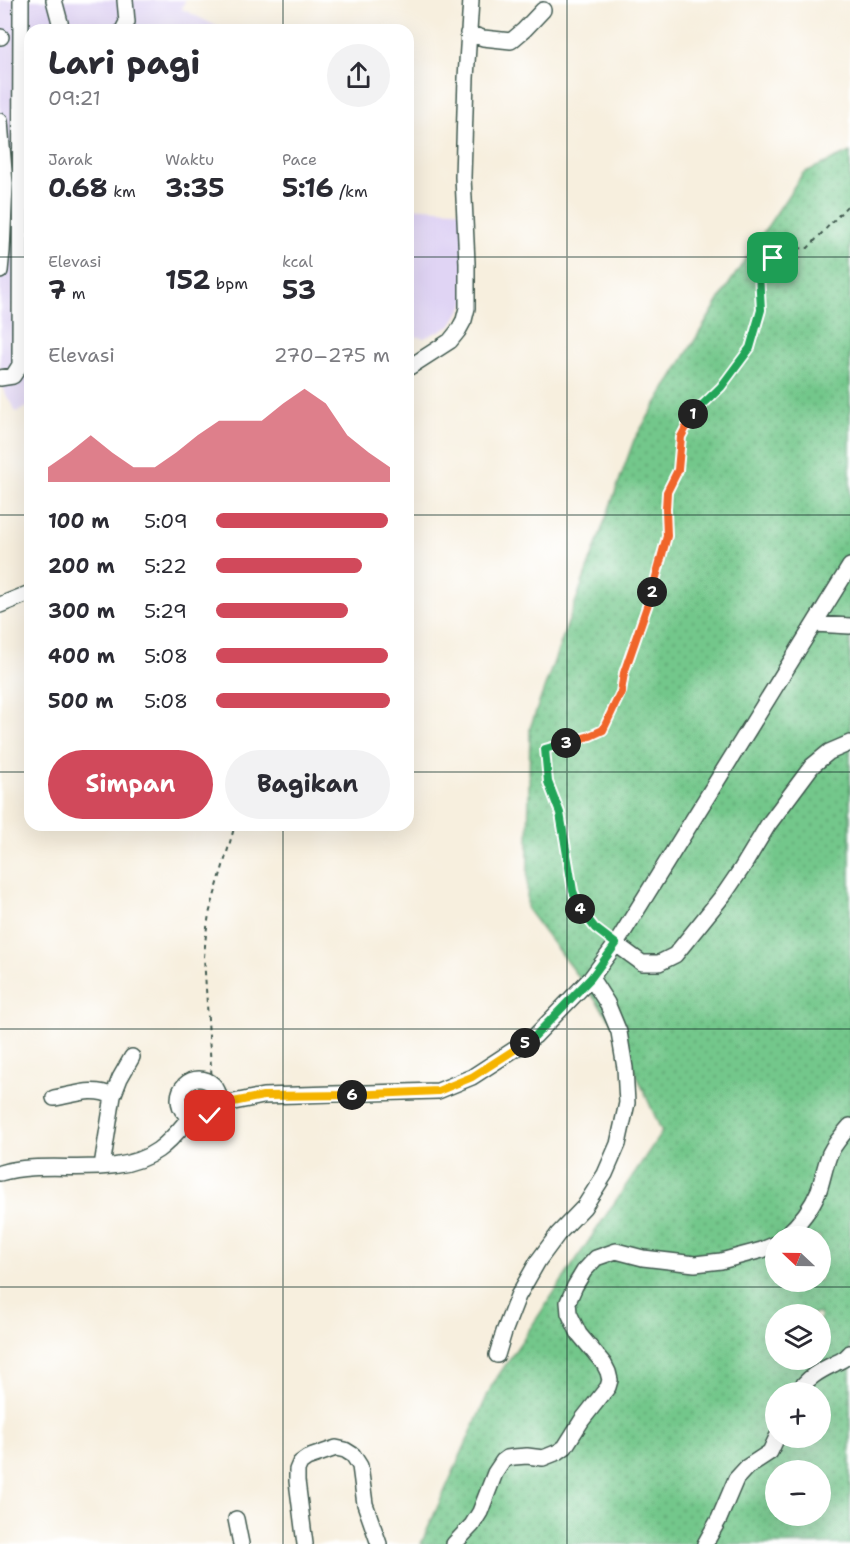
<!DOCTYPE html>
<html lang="id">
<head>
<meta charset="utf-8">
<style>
  :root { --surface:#fff; --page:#f2f2f3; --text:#2b2b33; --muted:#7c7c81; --accent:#d1495b }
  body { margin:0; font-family:"Shantell Sans",sans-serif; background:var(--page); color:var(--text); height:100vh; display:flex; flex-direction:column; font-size:22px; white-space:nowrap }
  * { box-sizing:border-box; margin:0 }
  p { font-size:20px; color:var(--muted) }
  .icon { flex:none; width:33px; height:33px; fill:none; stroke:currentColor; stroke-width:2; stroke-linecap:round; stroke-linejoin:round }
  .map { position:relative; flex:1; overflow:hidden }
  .drawer { position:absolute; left:24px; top:24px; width:390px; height:807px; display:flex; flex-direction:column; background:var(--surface); border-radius:18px; box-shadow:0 6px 24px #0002 }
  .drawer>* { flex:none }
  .needle { width:39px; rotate:292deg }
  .tools { position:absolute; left:765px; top:1226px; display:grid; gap:12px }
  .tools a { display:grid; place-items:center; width:66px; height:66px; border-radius:50%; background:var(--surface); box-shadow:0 6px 24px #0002; font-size:30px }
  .pin { position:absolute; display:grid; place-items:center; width:51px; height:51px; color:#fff; margin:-26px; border-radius:12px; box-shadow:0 3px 9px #0006 }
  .km { position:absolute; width:30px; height:30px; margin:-15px; border-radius:50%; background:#222; color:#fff; font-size:16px; line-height:30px; text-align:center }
  .round { display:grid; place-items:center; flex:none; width:63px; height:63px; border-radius:32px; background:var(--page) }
  .headline { display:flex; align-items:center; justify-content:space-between; height:102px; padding:0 24px }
  h1 { font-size:33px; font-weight:700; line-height:45px }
  .metrics { display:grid; grid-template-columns:repeat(3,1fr); gap:9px; height:102px; padding:6px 24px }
  .metrics div { display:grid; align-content:center }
  .metrics b { font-size:26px; font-weight:700 }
  .metrics small { font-size:16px; font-weight:400 }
  .metrics p { font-size:16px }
  .chart { height:168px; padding:12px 24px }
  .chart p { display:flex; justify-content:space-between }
  .chart svg { width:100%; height:108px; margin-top:6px; fill:var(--accent); opacity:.7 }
  .button { display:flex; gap:12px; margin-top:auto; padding:12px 24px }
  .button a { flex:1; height:69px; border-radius:36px; background:var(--accent); color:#fff; font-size:24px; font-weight:700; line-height:69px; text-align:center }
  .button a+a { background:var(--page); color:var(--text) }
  ul { padding:0 24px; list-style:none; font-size:20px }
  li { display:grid; grid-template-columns:96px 72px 1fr; align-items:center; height:45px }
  li i { height:15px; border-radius:8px; background:var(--accent) }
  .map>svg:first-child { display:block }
</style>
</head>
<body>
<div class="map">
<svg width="850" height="1544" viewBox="0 0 850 1544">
  <defs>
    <pattern id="grass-dots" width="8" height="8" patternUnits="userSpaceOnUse" patternTransform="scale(1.5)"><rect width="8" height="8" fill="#73c78b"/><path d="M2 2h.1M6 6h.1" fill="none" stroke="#5ea372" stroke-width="1.8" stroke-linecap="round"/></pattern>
  </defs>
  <rect width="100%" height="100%" fill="#fff"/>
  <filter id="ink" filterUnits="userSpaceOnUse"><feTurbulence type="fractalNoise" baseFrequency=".0167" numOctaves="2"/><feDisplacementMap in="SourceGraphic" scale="12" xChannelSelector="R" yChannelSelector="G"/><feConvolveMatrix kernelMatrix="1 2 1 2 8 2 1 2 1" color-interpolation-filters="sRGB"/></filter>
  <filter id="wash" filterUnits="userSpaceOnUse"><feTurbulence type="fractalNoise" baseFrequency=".008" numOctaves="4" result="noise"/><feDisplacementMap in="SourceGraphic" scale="24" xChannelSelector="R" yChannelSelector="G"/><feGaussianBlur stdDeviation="1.35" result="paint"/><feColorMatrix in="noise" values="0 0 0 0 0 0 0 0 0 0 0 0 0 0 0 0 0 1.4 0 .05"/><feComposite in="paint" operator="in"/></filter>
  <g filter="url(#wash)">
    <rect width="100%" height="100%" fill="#f7efde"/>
    <path fill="#e0d4f4" d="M 0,0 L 185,0 L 182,9 L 224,30 L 30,30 L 30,406 L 16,412 L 0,384 Z
      M 408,207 L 469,211 L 466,301 L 451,326 L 424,338 L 408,335 Z"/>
    <path fill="url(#grass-dots)" stroke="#498260" stroke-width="1.5" fill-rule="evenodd" d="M 850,152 L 850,1544 L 421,1544 L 492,1385 L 662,1132 L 615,1026 L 527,909 L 530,728 L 634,440 L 729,284 L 803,173 ZM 776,1236 L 820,1236 L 820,1281 L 776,1281 ZM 776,1314 L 820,1314 L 820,1359 L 776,1359 ZM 776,1392 L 820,1392 L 820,1437 L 776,1437 ZM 776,1470 L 820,1470 L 820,1515 L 776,1515 Z"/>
  </g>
  <g filter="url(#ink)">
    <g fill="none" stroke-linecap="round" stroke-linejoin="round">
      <defs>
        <path id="minor" d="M 54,0 L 62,30
          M 123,30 L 127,22 L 125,0
          M 468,33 L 483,38 L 511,41 L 524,30 L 543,10
          M 0,37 L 1,37
          M 0,121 L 5,184 L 2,251 L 0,271
          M 408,368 L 450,341 L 458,331 L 464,320 L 467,308 L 467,263 L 463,177 L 466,78 L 471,0
          M 0,378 L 13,376 L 20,365 L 21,0
          M 0,605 L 30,593
          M 815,624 L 850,626
          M 616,944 L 642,963 L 659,963 L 675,955 L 725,893 L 742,868 L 768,825 L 812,766 L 829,752 L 850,743
          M179 1099a20 20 0 1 1 40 0a20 20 0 1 1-40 0Z
          M 113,1096 L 120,1078 L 132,1057
          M 54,1098 C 75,1095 91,1086 113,1096 L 102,1166
          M 219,1105 L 263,1096 L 438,1091 L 472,1077 L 535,1036 L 591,978 L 616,944 L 850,566
          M 0,1173 C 50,1158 114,1181 158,1150 C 171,1141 180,1129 190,1117
          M 785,1236 C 799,1224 812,1207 819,1190 C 823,1178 825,1165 830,1153 C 835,1143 842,1135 850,1126
          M 497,1355 L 504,1332 L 518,1296 L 538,1261 L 558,1234 L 584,1207 L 605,1174 L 618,1144 L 627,1103 L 625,1068 L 619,1032 L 607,1003 L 591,978
          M 798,1392 C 807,1378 819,1371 834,1364 C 841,1360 845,1360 850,1353
          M 236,1519 L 241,1544
          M 305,1544 L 297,1481 L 297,1470 L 300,1463 L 307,1458 L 336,1448 L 345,1450 L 353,1455 L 360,1466 L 365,1504 L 379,1544
          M 454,1544 L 472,1525 L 480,1512 L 495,1473 L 503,1461 L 507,1458 L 514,1457 L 527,1456 L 543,1458 L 558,1452 L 565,1447 L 582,1420 L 608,1387 L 610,1380 L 608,1372 L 604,1364 L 579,1334 L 569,1313 L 568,1302 L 575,1286 L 584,1271 L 596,1258 L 616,1251 L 643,1258 L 695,1264 L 721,1261 L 762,1250 L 776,1244
          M 705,1544 L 719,1519 L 736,1479 L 747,1467 L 770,1452 L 777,1437"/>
      </defs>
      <use href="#minor" stroke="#3f584e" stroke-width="18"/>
      <path stroke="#3f584e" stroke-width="2" stroke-dasharray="4.5 4.5" stroke-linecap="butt" d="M 606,936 L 595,928 L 580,910 L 573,891 L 560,813 L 548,782 L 545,749 L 590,736 L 603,730 L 621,692 L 624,673 L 654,586 L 667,536 L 666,509 L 667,492 L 678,470 L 681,437 L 690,417 L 721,387 L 750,348 L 761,310 L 759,273 L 763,263 L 789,249 L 808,248 L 850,203
        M 212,1083 L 204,957 L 206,934 L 209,914 L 235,825"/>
      <use href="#minor" stroke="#fff" stroke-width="15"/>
    </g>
  </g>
  <g fill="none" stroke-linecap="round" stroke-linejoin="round" filter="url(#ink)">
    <defs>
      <path id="split-1" d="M 693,414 L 721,387 L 750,348 L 761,310 L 759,273 L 763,263 L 773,258"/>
      <path id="split-2" d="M 652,592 L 667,536 L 666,509 L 667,492 L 678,470 L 681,437 L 693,414"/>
      <path id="split-3" d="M 566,743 L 590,736 L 603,730 L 621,692 L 624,673 L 652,592"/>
      <path id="split-4" d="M 566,743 L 545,749 L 548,782 L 560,813 L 573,891 L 580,909"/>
      <path id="split-5" d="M 525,1043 L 535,1036 L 591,978 L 616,944 L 595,928 L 580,909"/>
      <path id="split-6" d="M 352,1095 L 438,1091 L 472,1077 L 525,1043"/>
      <path id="split-7" d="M 210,1116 L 215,1112 L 219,1105 L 263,1096 L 352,1095"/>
    </defs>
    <use href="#split-1" stroke="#fff" stroke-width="12"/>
    <use href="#split-2" stroke="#fff" stroke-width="12"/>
    <use href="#split-3" stroke="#fff" stroke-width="12"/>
    <use href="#split-4" stroke="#fff" stroke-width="12"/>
    <use href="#split-5" stroke="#fff" stroke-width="12"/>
    <use href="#split-6" stroke="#fff" stroke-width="12"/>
    <use href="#split-7" stroke="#fff" stroke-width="12"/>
    <use href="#split-1" stroke="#22a559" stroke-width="8"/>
    <use href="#split-2" stroke="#f0652b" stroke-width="8"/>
    <use href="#split-3" stroke="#f0652b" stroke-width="8"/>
    <use href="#split-4" stroke="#22a559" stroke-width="8"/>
    <use href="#split-5" stroke="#22a559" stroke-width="8"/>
    <use href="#split-6" stroke="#f5b400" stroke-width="8"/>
    <use href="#split-7" stroke="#f5b400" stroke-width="8"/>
  </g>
  <path fill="none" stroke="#1f3d34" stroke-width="1.5" stroke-opacity="0.55" d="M 283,0 L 283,30M 567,0 L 567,1544M 0,257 L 30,257M 408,257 L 850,257M 0,515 L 30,515M 408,515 L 850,515M 0,772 L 30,772M 408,772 L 850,772M 283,825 L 283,1544M 0,1029 L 850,1029M 0,1287 L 850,1287"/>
</svg>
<div class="tools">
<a><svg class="needle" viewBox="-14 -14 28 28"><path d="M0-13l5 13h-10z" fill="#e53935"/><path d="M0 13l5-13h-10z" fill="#7c7c81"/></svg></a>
<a><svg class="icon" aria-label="layers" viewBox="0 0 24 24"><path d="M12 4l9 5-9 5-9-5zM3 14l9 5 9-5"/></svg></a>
<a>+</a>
<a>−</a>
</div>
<div class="pin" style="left:773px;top:258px;background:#1e9e55"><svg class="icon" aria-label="arrive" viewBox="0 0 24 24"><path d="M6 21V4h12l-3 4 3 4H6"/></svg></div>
<div class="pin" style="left:210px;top:1116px;background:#d93025"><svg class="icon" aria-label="check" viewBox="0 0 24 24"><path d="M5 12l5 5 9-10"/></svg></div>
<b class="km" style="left:693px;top:414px">1</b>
<b class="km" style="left:652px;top:592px">2</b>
<b class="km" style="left:566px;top:743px">3</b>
<b class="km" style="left:580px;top:909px">4</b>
<b class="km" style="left:525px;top:1043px">5</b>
<b class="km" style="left:352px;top:1095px">6</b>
<section class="drawer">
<div class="headline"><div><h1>Lari pagi</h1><p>09:21</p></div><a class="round"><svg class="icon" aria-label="share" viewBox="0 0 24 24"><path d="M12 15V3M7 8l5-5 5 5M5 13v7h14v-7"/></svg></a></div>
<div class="metrics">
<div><p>Jarak</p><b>0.68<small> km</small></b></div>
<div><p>Waktu</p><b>3:35</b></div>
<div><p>Pace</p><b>5:16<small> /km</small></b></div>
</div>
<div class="metrics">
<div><p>Elevasi</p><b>7<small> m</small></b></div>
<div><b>152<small> bpm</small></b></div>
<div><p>kcal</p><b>53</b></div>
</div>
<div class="chart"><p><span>Elevasi</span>270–275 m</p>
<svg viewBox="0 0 160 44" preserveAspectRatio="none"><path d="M0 44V38L10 32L20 25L30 32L40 38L50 38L60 32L70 25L80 19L90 19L100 19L110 12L120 6L130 12L140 25L150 32L160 38V44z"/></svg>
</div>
<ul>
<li><b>100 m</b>5:09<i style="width:99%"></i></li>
<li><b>200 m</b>5:22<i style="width:84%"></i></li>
<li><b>300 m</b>5:29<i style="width:76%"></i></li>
<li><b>400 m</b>5:08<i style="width:99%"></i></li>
<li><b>500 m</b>5:08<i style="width:100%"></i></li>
</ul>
<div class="button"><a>Simpan</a><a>Bagikan</a></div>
</section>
</div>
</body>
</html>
